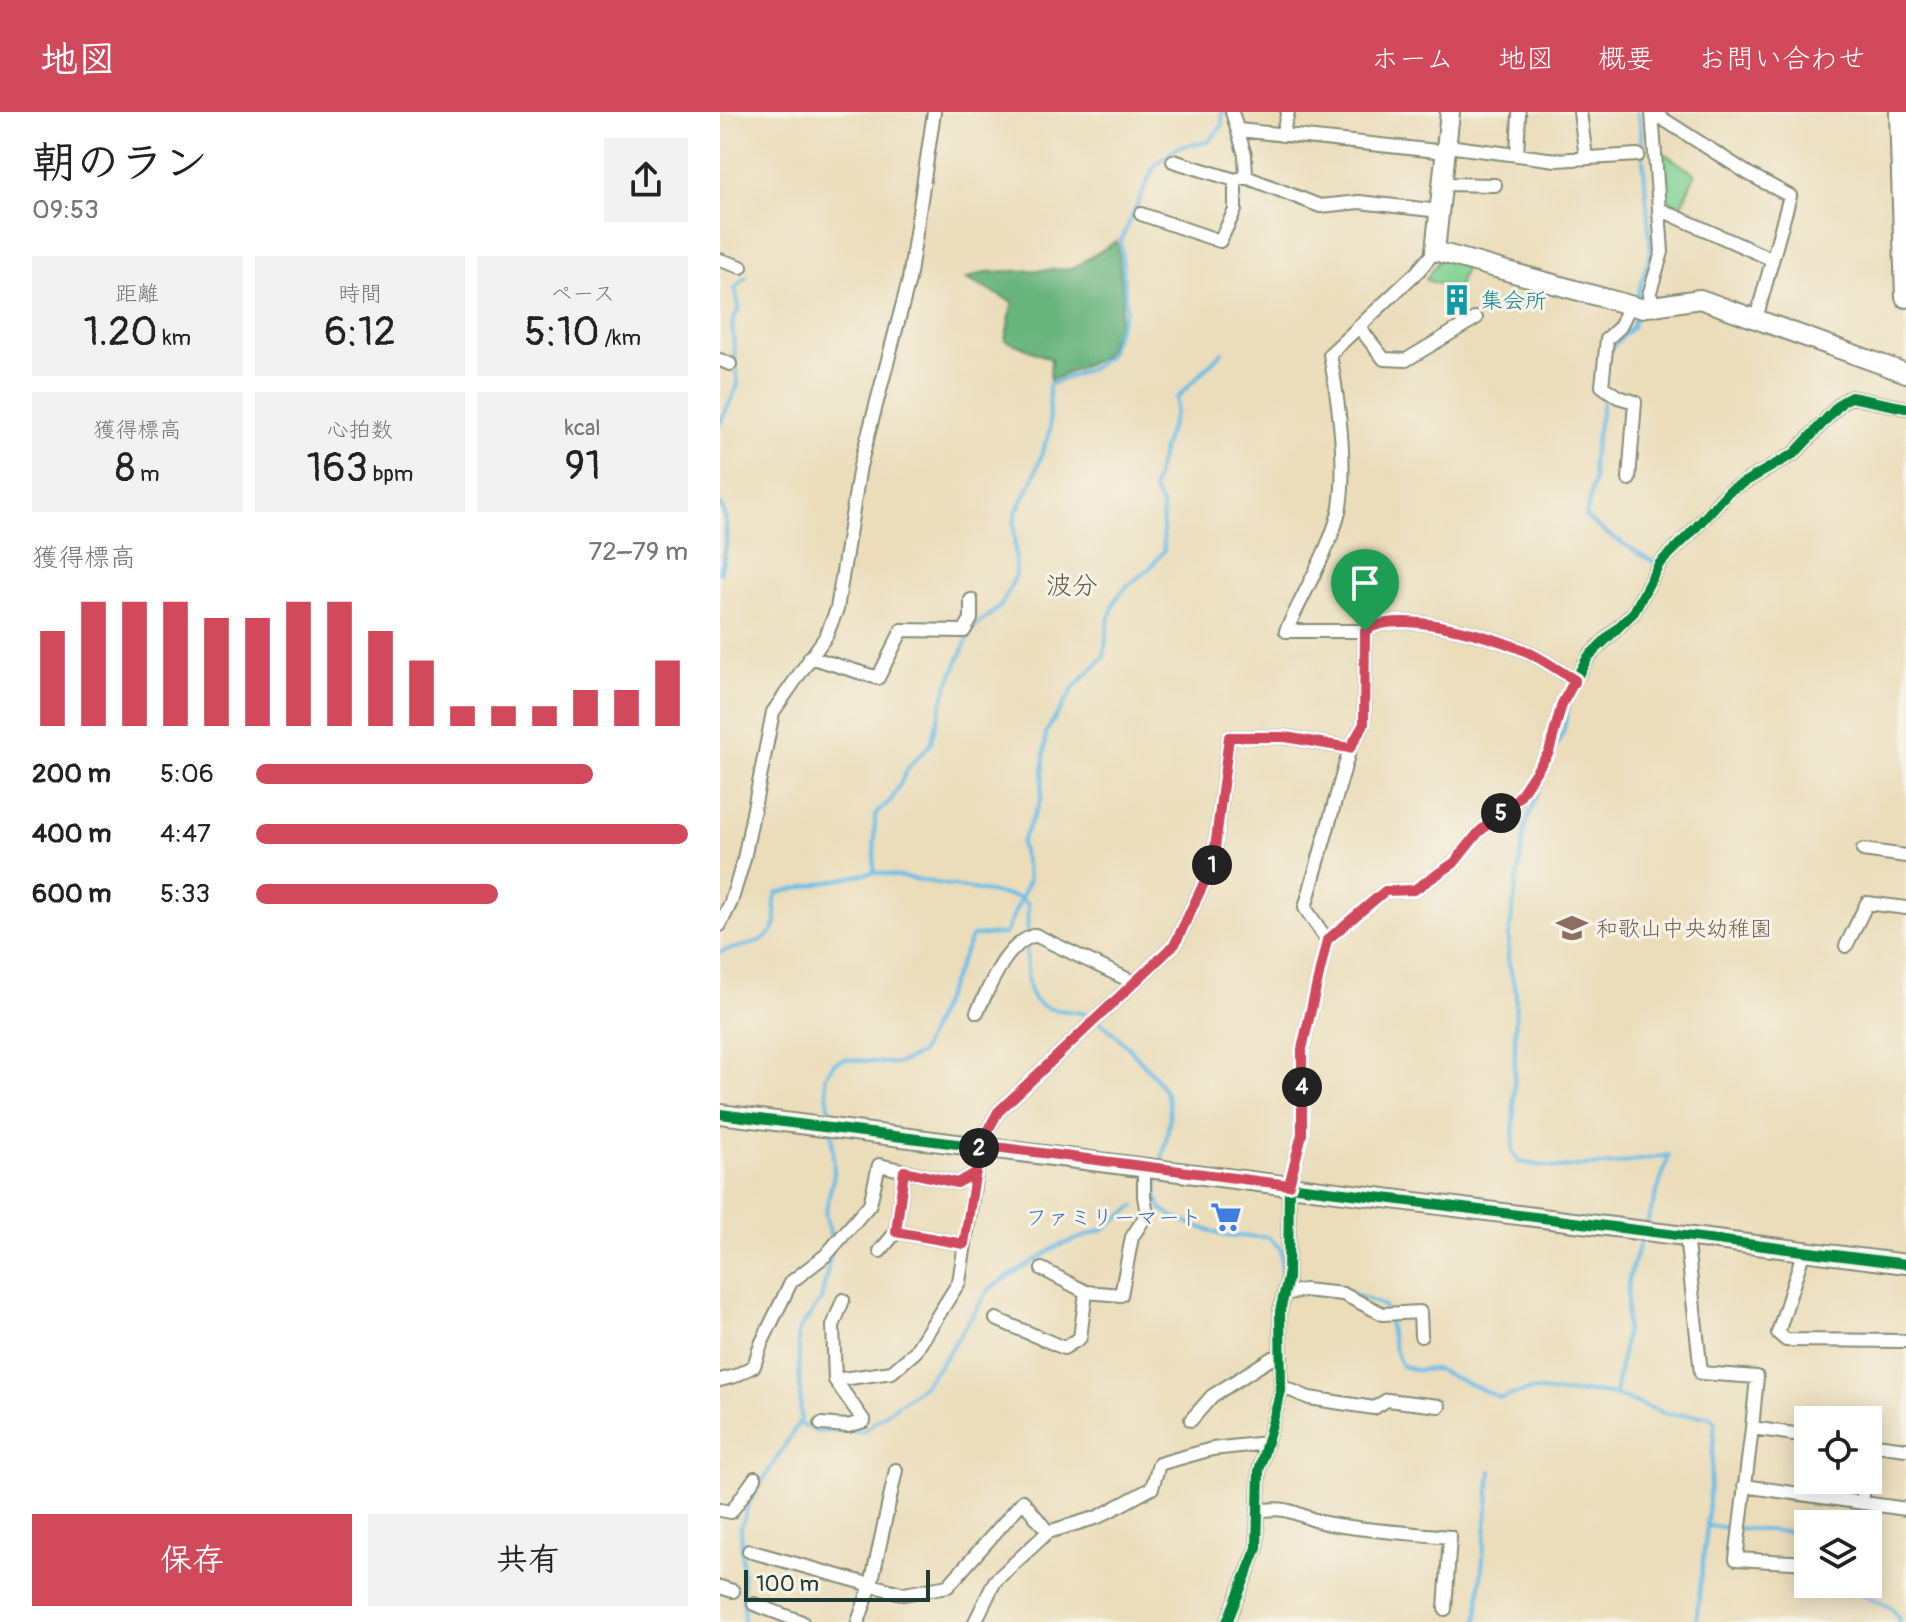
<!DOCTYPE html>
<html lang="ja">
<head>
<meta charset="utf-8">
<style>
  :root { --surface:#fff; --page:#f2f2f2; --text:#222; --muted:#767676; --accent:#d1495b }
  body { margin:0; font-family:Pangolin,"Klee One",sans-serif; background:var(--page); color:var(--text); height:100vh; display:flex; flex-direction:column; font-size:30px; white-space:nowrap }
  * { box-sizing:border-box; margin:0 }
  p { font-size:26px; color:var(--muted) }
  .icon { flex:none; width:44px; height:44px; fill:none; stroke:currentColor; stroke-width:2; stroke-linecap:round; stroke-linejoin:round }
  .map { position:relative; flex:1; overflow:hidden }
  .details { display:flex; flex-direction:column; background:var(--surface); width:720px }
  .details>* { flex:none }
  .controls { position:absolute; left:1074px; top:1294px; display:grid; gap:16px }
  .controls a { display:grid; place-items:center; width:88px; height:88px; border-radius:0px; background:var(--surface); box-shadow:0 4px 20px #0003; font-size:40px }
  .scale { position:absolute; left:24px; bottom:20px; width:186px; box-sizing:border-box; padding-left:8px; border:4px solid #1f3d34; border-top:0; font-size:22px; line-height:28px; white-space:nowrap; color:#1f3d34; -webkit-text-stroke:6px #f7f3e8; paint-order:stroke }
  .pin { position:absolute; display:grid; place-items:center; width:68px; height:68px; color:#fff; margin:-82px -34px; border-radius:50% 50% 50% 0; rotate:-45deg; box-shadow:0 0 8px #0007 }
  .pin .icon { rotate:45deg }
  .km { position:absolute; width:40px; height:40px; margin:-20px; border-radius:50%; background:#222; color:#fff; font-size:22px; line-height:40px; text-align:center }
  .round { display:grid; place-items:center; flex:none; width:84px; height:84px; border-radius:0px; background:var(--page) }
  .overview { display:flex; align-items:center; justify-content:space-between; height:136px; padding:0 32px }
  h1 { font-size:44px; font-weight:600; line-height:60px }
  .figures { display:grid; grid-template-columns:repeat(3,1fr); gap:12px; height:136px; padding:8px 32px }
  .figures div { display:grid; align-content:center; border-radius:0px; background:var(--page); text-align:center }
  .figures b { font-size:40px; font-weight:600 }
  .figures small { font-size:22px; font-weight:400 }
  .figures p { font-size:22px }
  .chart { height:224px; padding:16px 32px }
  .chart p { display:flex; justify-content:space-between }
  .chart svg { width:100%; height:144px; margin-top:8px; stroke:var(--accent); stroke-width:6 }
  .button { display:flex; gap:16px; margin-top:auto; padding:16px 32px }
  .button a { flex:1; height:92px; border-radius:0px; background:var(--accent); color:#fff; font-size:32px; font-weight:600; line-height:92px; text-align:center }
  .button a+a { background:var(--page); color:var(--text) }
  ul { padding:0 32px; list-style:none; font-size:26px }
  li { display:grid; grid-template-columns:128px 96px 1fr; align-items:center; height:60px }
  li i { height:20px; border-radius:10px; background:var(--accent) }
  header { display:flex; align-items:center; gap:48px; box-sizing:border-box; height:112px; padding:0 40px; background:var(--accent); color:#fff }
  header strong { font-size:38px }
  nav { display:flex; gap:44px; margin-inline-start:auto; font-size:28px }
  main { display:flex; flex:1; min-height:0 }
  .map>svg:first-child { display:block }
</style>
</head>
<body>
<header>
<strong>地図</strong>
<nav><a>ホーム</a><a>地図</a><a>概要</a><a>お問い合わせ</a></nav>
</header>
<main>
<section class="details">
<div class="overview"><div><h1>朝のラン</h1><p>09:53</p></div><a class="round"><svg class="icon" aria-label="share" viewBox="0 0 24 24"><path d="M12 15V3M7 8l5-5 5 5M5 13v7h14v-7"/></svg></a></div>
<div class="figures">
<div><p>距離</p><b>1.20<small> km</small></b></div>
<div><p>時間</p><b>6:12</b></div>
<div><p>ペース</p><b>5:10<small> /km</small></b></div>
</div>
<div class="figures">
<div><p>獲得標高</p><b>8<small> m</small></b></div>
<div><p>心拍数</p><b>163<small> bpm</small></b></div>
<div><p>kcal</p><b>91</b></div>
</div>
<div class="chart"><p><span>獲得標高</span>72–79 m</p>
<svg viewBox="0 0 160 44" preserveAspectRatio="none"><path d="M5 44V15M15 44V6M25 44V6M35 44V6M45 44V11M55 44V11M65 44V6M75 44V6M85 44V15M95 44V24M105 44V38M115 44V38M125 44V38M135 44V33M145 44V33M155 44V24"/></svg>
</div>
<ul>
<li><b>200 m</b>5:06<i style="width:78%"></i></li>
<li><b>400 m</b>4:47<i style="width:100%"></i></li>
<li><b>600 m</b>5:33<i style="width:56%"></i></li>
</ul>
<div class="button"><a>保存</a><a>共有</a></div>
</section>
<div class="map">
<svg width="1186" height="1510" viewBox="0 0 1186 1510">
  <rect width="100%" height="100%" fill="#f7f3e8"/>
  <filter id="ink" filterUnits="userSpaceOnUse"><feTurbulence type="fractalNoise" baseFrequency=".0125" numOctaves="2"/><feDisplacementMap in="SourceGraphic" scale="16" xChannelSelector="R" yChannelSelector="G"/><feConvolveMatrix kernelMatrix="1 2 1 2 8 2 1 2 1" color-interpolation-filters="sRGB"/></filter>
  <filter id="wash" filterUnits="userSpaceOnUse"><feTurbulence type="fractalNoise" baseFrequency=".006" numOctaves="4" result="noise"/><feDisplacementMap in="SourceGraphic" scale="32" xChannelSelector="R" yChannelSelector="G"/><feGaussianBlur stdDeviation="1.8" result="paint"/><feColorMatrix in="noise" values="0 0 0 0 0 0 0 0 0 0 0 0 0 0 0 0 0 1.4 0 .05"/><feComposite in="paint" operator="in"/></filter>
  <g filter="url(#wash)">
    <rect width="100%" height="100%" fill="#ebddba"/>
    <path fill="#81d293" stroke="#508864" stroke-width="2" d="M 941,39 L 975,62 L 960,97 L 944,83 Z
      M 721,145 L 746,153 L 737,178 L 706,168 Z"/>
    <path fill="#68b47d" stroke="#447858" stroke-width="2" d="M 397,129 L 403,184 L 397,217 L 383,245 L 330,269 L 331,247 L 285,228 L 293,190 L 246,167 L 265,160 L 351,157 Z"/>
    <g fill="none" stroke-linecap="round" stroke-linejoin="round">
      <path stroke="#6bbde7" stroke-width="4" d="M 917,0 L 920,11 L 931,140 L 918,181 L 918,191
        M 891,236 L 912,215 L 918,199
        M 885,279 L 872,352 L 874,367 L 866,405 L 886,421 L 935,451
        M 0,311 L 18,273 L 12,212 L 19,195 L 15,177 L 26,165
        M 0,392 C 11,412 6,439 0,461
        M 864,564 L 900,522
        M 836,634 L 843,621 L 850,589
        M 829,649 L 805,715 L 789,824 L 788,848 L 796,881 L 793,1041 L 799,1050 L 837,1056 L 896,1052 L 949,1043 L 926,1114
        M 154,760 L 155,703 L 172,687 L 190,653 L 210,633 L 226,577 L 252,517 L 281,494 L 296,463 L 294,412 L 296,400 L 312,370 L 330,318 L 329,273 L 372,256 L 388,244 L 406,196 L 401,128 L 435,53 L 458,35 L 488,30 L 502,14 L 502,0
        M 0,840 C 19,834 57,832 56,806 C 55,795 53,791 57,781 L 154,760 L 297,785 L 308,792 C 308,812 303,869 312,884 C 322,903 351,896 368,903 C 388,911 442,967 448,987 C 453,1007 445,1028 442,1048
        M 111,1011 L 105,966 L 114,951 L 125,947 L 177,952 L 200,942 L 252,824 L 285,822 L 309,768 L 301,731 L 321,688 L 326,620 L 355,574 L 384,545 L 388,509 L 396,487 L 407,474 L 429,457 L 444,439 L 442,393 L 433,378 L 443,336 L 456,299 L 457,286 L 502,240
        M 112,1020 L 114,1062 L 105,1102 L 112,1129
        M 438,1066 L 436,1083 L 441,1096 L 455,1106 L 504,1124 L 548,1125 L 561,1137 L 562,1169
        M 622,1177 L 664,1194 C 672,1214 671,1236 682,1254 L 696,1258 L 715,1257 L 781,1286 L 811,1278 L 838,1281 L 875,1280 L 895,1283 L 947,1302 L 989,1304 L 995,1310 L 987,1414 L 1088,1421
        M 895,1283 L 906,1220 L 908,1169 L 923,1122
        M 80,1312 L 97,1320 L 121,1319
        M 130,1319 L 143,1319 L 204,1273 L 227,1243 L 269,1177 L 338,1134 L 382,1118 L 415,1094
        M 1140,1472 L 1142,1482 C 1157,1493 1174,1488 1179,1510
        M 24,1510 L 21,1415 L 29,1391 L 81,1307 L 78,1220 L 101,1188 L 111,1142
        M 757,1510 L 771,1359
        M 976,1510 L 987,1414"/>
    </g>
  </g>
  <g filter="url(#ink)">
    <g fill="none" stroke-linecap="round" stroke-linejoin="round">
      <defs>
        <path id="street" d="M 512,0 L 525,43 L 526,65
          M 860,0 L 866,46
          M 519,18 L 726,40
          M 562,23 L 568,0
          M 727,34 L 836,48 L 918,43
          M 797,43 L 799,2
          M 453,49 L 515,68 L 526,65 L 600,94 L 639,90 L 720,99
          M 724,72 L 775,73
          M 939,97 L 1051,147
          M 421,102 L 500,129 L 515,98 L 515,68
          M 715,139 L 698,159 L 610,242 C 618,288 627,348 620,395 C 614,429 581,486 566,519 L 645,519 C 675,496 766,523 801,537 C 819,544 837,558 855,568
          M 0,148 L 21,155
          M 938,194 L 929,183 L 942,140 L 932,0 L 1029,62 L 1070,84 L 1036,207
          M 639,215 L 664,247 L 686,248 L 756,206
          M 0,248 L 10,252
          M 909,367 L 915,290 L 898,285 L 882,274 L 887,227 L 900,215 L 910,193
          M 90,545 L 158,566 L 182,518 L 244,519 L 251,507 L 251,488
          M 1143,738 L 1186,744
          M 0,813 L 11,790 L 24,747 L 53,600 L 106,524 L 117,497 L 140,354 L 189,168 L 214,0
          M 607,828 L 585,796 L 630,636 L 644,612 L 645,519
          M 1126,834 L 1147,791 L 1186,796
          M 257,900 C 271,873 284,833 315,823 L 413,870
          M 176,1120 L 244,1132
          M 966,1123 L 981,1261 L 1037,1265 L 1032,1316 L 1088,1324
          M 1084,1138 L 1058,1221 L 1066,1228 L 1186,1229
          M 160,1139 L 176,1120 L 184,1059
          M 322,1157 L 366,1180 L 401,1183 L 412,1125 L 427,1102 L 424,1084 L 424,1054
          M 564,1182 L 584,1178 L 623,1182 L 663,1202 L 700,1200 L 701,1224
          M 276,1207 L 344,1236 L 360,1226 L 366,1180
          M 0,1268 L 15,1264 L 34,1254 L 41,1232 L 71,1170 L 106,1143 L 150,1092 L 159,1053 L 237,1071 L 256,1061 L 260,1033 L 278,1000 L 455,832 L 493,752 L 509,625 L 565,625 L 630,636
          M 115,1268 L 172,1260 L 195,1240 L 239,1170 L 256,1061
          M 561,1274 L 589,1286 L 654,1296 L 667,1288 L 719,1294
          M 471,1308 L 492,1284 L 552,1246 L 561,1245
          M 101,1312 L 128,1314 L 144,1309 L 115,1268 L 113,1214 L 123,1188
          M 1032,1316 L 1016,1447 L 1088,1451
          M 1148,1332 L 1186,1337
          M 1024,1374 L 1186,1397
          M 1142,1391 L 1145,1368
          M 0,1398 L 11,1400 L 35,1366
          M 538,1399 C 572,1392 581,1407 610,1412 C 650,1419 690,1421 730,1425 L 725,1497
          M 29,1439 L 184,1482 L 228,1474 L 303,1389 L 328,1420
          M 0,1475 L 13,1479
          M 34,1492 L 82,1510
          M 138,1510 L 151,1473 L 176,1358
          M 255,1510 L 275,1469 L 328,1420 L 378,1405 L 432,1376 L 439,1352 L 492,1337 L 547,1331
          M 507,1510 L 537,1436 L 539,1359 L 561,1279 L 560,1199 L 568,1166 L 569,1073 L 582,1022 L 582,937 L 607,828 L 665,779 L 694,778 L 734,751 L 758,721 L 799,685 L 829,640 L 842,592 L 868,545 L 914,500 L 939,452 L 969,423 L 1009,379 L 1075,341 L 1122,290 L 1131,285 L 1186,296"/>
        <path id="secondary" d="M 730,0 L 715,139 L 920,196 L 980,187 L 1186,261
          M 0,1002 L 1186,1152"/>
        <path id="primary" d="M 1180,0 L 1186,185"/>
      </defs>
      <use href="#street" stroke="#858d77" stroke-width="16"/>
      <use href="#secondary" stroke="#858d77" stroke-width="22"/>
      <use href="#primary" stroke="#858d77" stroke-width="24"/>
      <use href="#street" stroke="#fff" stroke-width="12"/>
      <use href="#secondary" stroke="#fff" stroke-width="18"/>
      <use href="#primary" stroke="#fff" stroke-width="20"/>
      <defs>
        <path id="cycleway" d="M 0,1002 L 1186,1152
          M 507,1510 L 537,1436 L 539,1359 L 561,1279 L 560,1199 L 568,1166 L 569,1073 L 582,1022 L 582,937 L 607,828 L 665,779 L 694,778 L 734,751 L 758,721 L 799,685 L 829,640 L 842,592 L 868,545 L 914,500 L 939,452 L 969,423 L 1009,379 L 1075,341 L 1122,290 L 1131,285 L 1186,296"/>
      </defs>
      <use href="#cycleway" stroke="#f7f3e8" stroke-width="15"/>
      <use href="#cycleway" stroke="#00873e" stroke-width="10"/>
    </g>
  </g>
  <g fill="none" stroke-linecap="round" stroke-linejoin="round" filter="url(#ink)">
    <defs>
      <path id="route" d="M 645,519 L 644,612 L 630,636 L 565,625 L 509,625 L 493,752 L 455,832 L 278,1000 L 260,1033 L 244,1132 L 176,1120 L 184,1059 L 237,1071 L 256,1061 L 260,1033 L 569,1073 L 582,1022 L 582,937 L 607,828 L 665,779 L 694,778 L 734,751 L 758,721 L 799,685 L 829,640 L 842,592 L 855,568 C 837,558 819,544 801,537 C 766,523 675,496 645,519"/>
    </defs>
    <use href="#route" stroke="#fff" stroke-width="16"/>
    <use href="#route" stroke="#d1495b" stroke-width="10"/>
  </g>
  <defs>
    <symbol id="building-bare" viewBox="-9 -9 18 18"><path d="M-4-6H4V6H1V3H-1V6H-4ZM-2.5-4.3h1.7v1.8h-1.7ZM.8-4.3h1.7v1.8H.8ZM-2.5-1h1.7V.8h-1.7ZM.8-1h1.7V.8H.8Z" fill="#0f9aa8" stroke="#f7f3e8" stroke-width="2.5" paint-order="stroke"/></symbol>
    <symbol id="school-bare" viewBox="-9 -9 18 18"><path d="M0-5L7-2L0 1L-7-2ZM-4 1L0 2.5L4 1V4Q0 6-4 4Z" fill="#8d6e63" stroke="#f7f3e8" stroke-width="2.5" paint-order="stroke"/></symbol>
    <symbol id="supermarket-bare" viewBox="-9 -9 18 18"><path d="M-6-5.5h2.5l.6 2H6L4.5 2H-2.5L-4.4-4H-6ZM-1.5 3.2a1.3 1.3 0 1 0 .1 0ZM3 3.2a1.3 1.3 0 1 0 .1 0Z" fill="#3f7fe0" stroke="#f7f3e8" stroke-width="2.5" paint-order="stroke"/></symbol>
  </defs>
  <g fill-rule="evenodd">
    <use href="#building-bare" x="715" y="166" width="44" height="44"/>
    <use href="#school-bare" x="830" y="794" width="44" height="44"/>
    <use href="#supermarket-bare" x="484" y="1083" width="44" height="44"/>
  </g>
  <g text-anchor="middle" stroke-width="6" stroke-linejoin="round" paint-order="stroke">
    <g font-size="22" fill="#0d838f" stroke="#f7f3e8" text-anchor="start">
      <text x="761" y="196">集会所</text>
    </g>
    <g font-size="22" fill="#785e54" stroke="#f7f3e8" text-anchor="start">
      <text x="876" y="824">和歌山中央幼稚園</text>
    </g>
    <g font-size="22" fill="#366cbe" stroke="#f7f3e8" text-anchor="end">
      <text x="482" y="1113">ファミリーマート</text>
    </g>
    <g font-size="26" fill="#616046" stroke="#f7f3e8">
      <text x="352" y="482">波分</text>
    </g>
  </g>
</svg>
<div class="controls">
<a><svg class="icon" aria-label="locate" viewBox="0 0 24 24"><circle cx="12" cy="12" r="6"/><path d="M12 2v4M12 18v4M2 12h4M18 12h4"/></svg></a>
<a><svg class="icon" aria-label="layers" viewBox="0 0 24 24"><path d="M12 4l9 5-9 5-9-5zM3 14l9 5 9-5"/></svg></a>
</div>
<div class="scale">100 m</div>
<div class="pin" style="left:645px;top:519px;background:#1e9e55"><svg class="icon" aria-label="arrive" viewBox="0 0 24 24"><path d="M6 21V4h12l-3 4 3 4H6"/></svg></div>
<b class="km" style="left:492px;top:753px">1</b>
<b class="km" style="left:259px;top:1036px">2</b>
<b class="km" style="left:582px;top:975px">4</b>
<b class="km" style="left:781px;top:701px">5</b>
</div>
</main>
</body>
</html>
